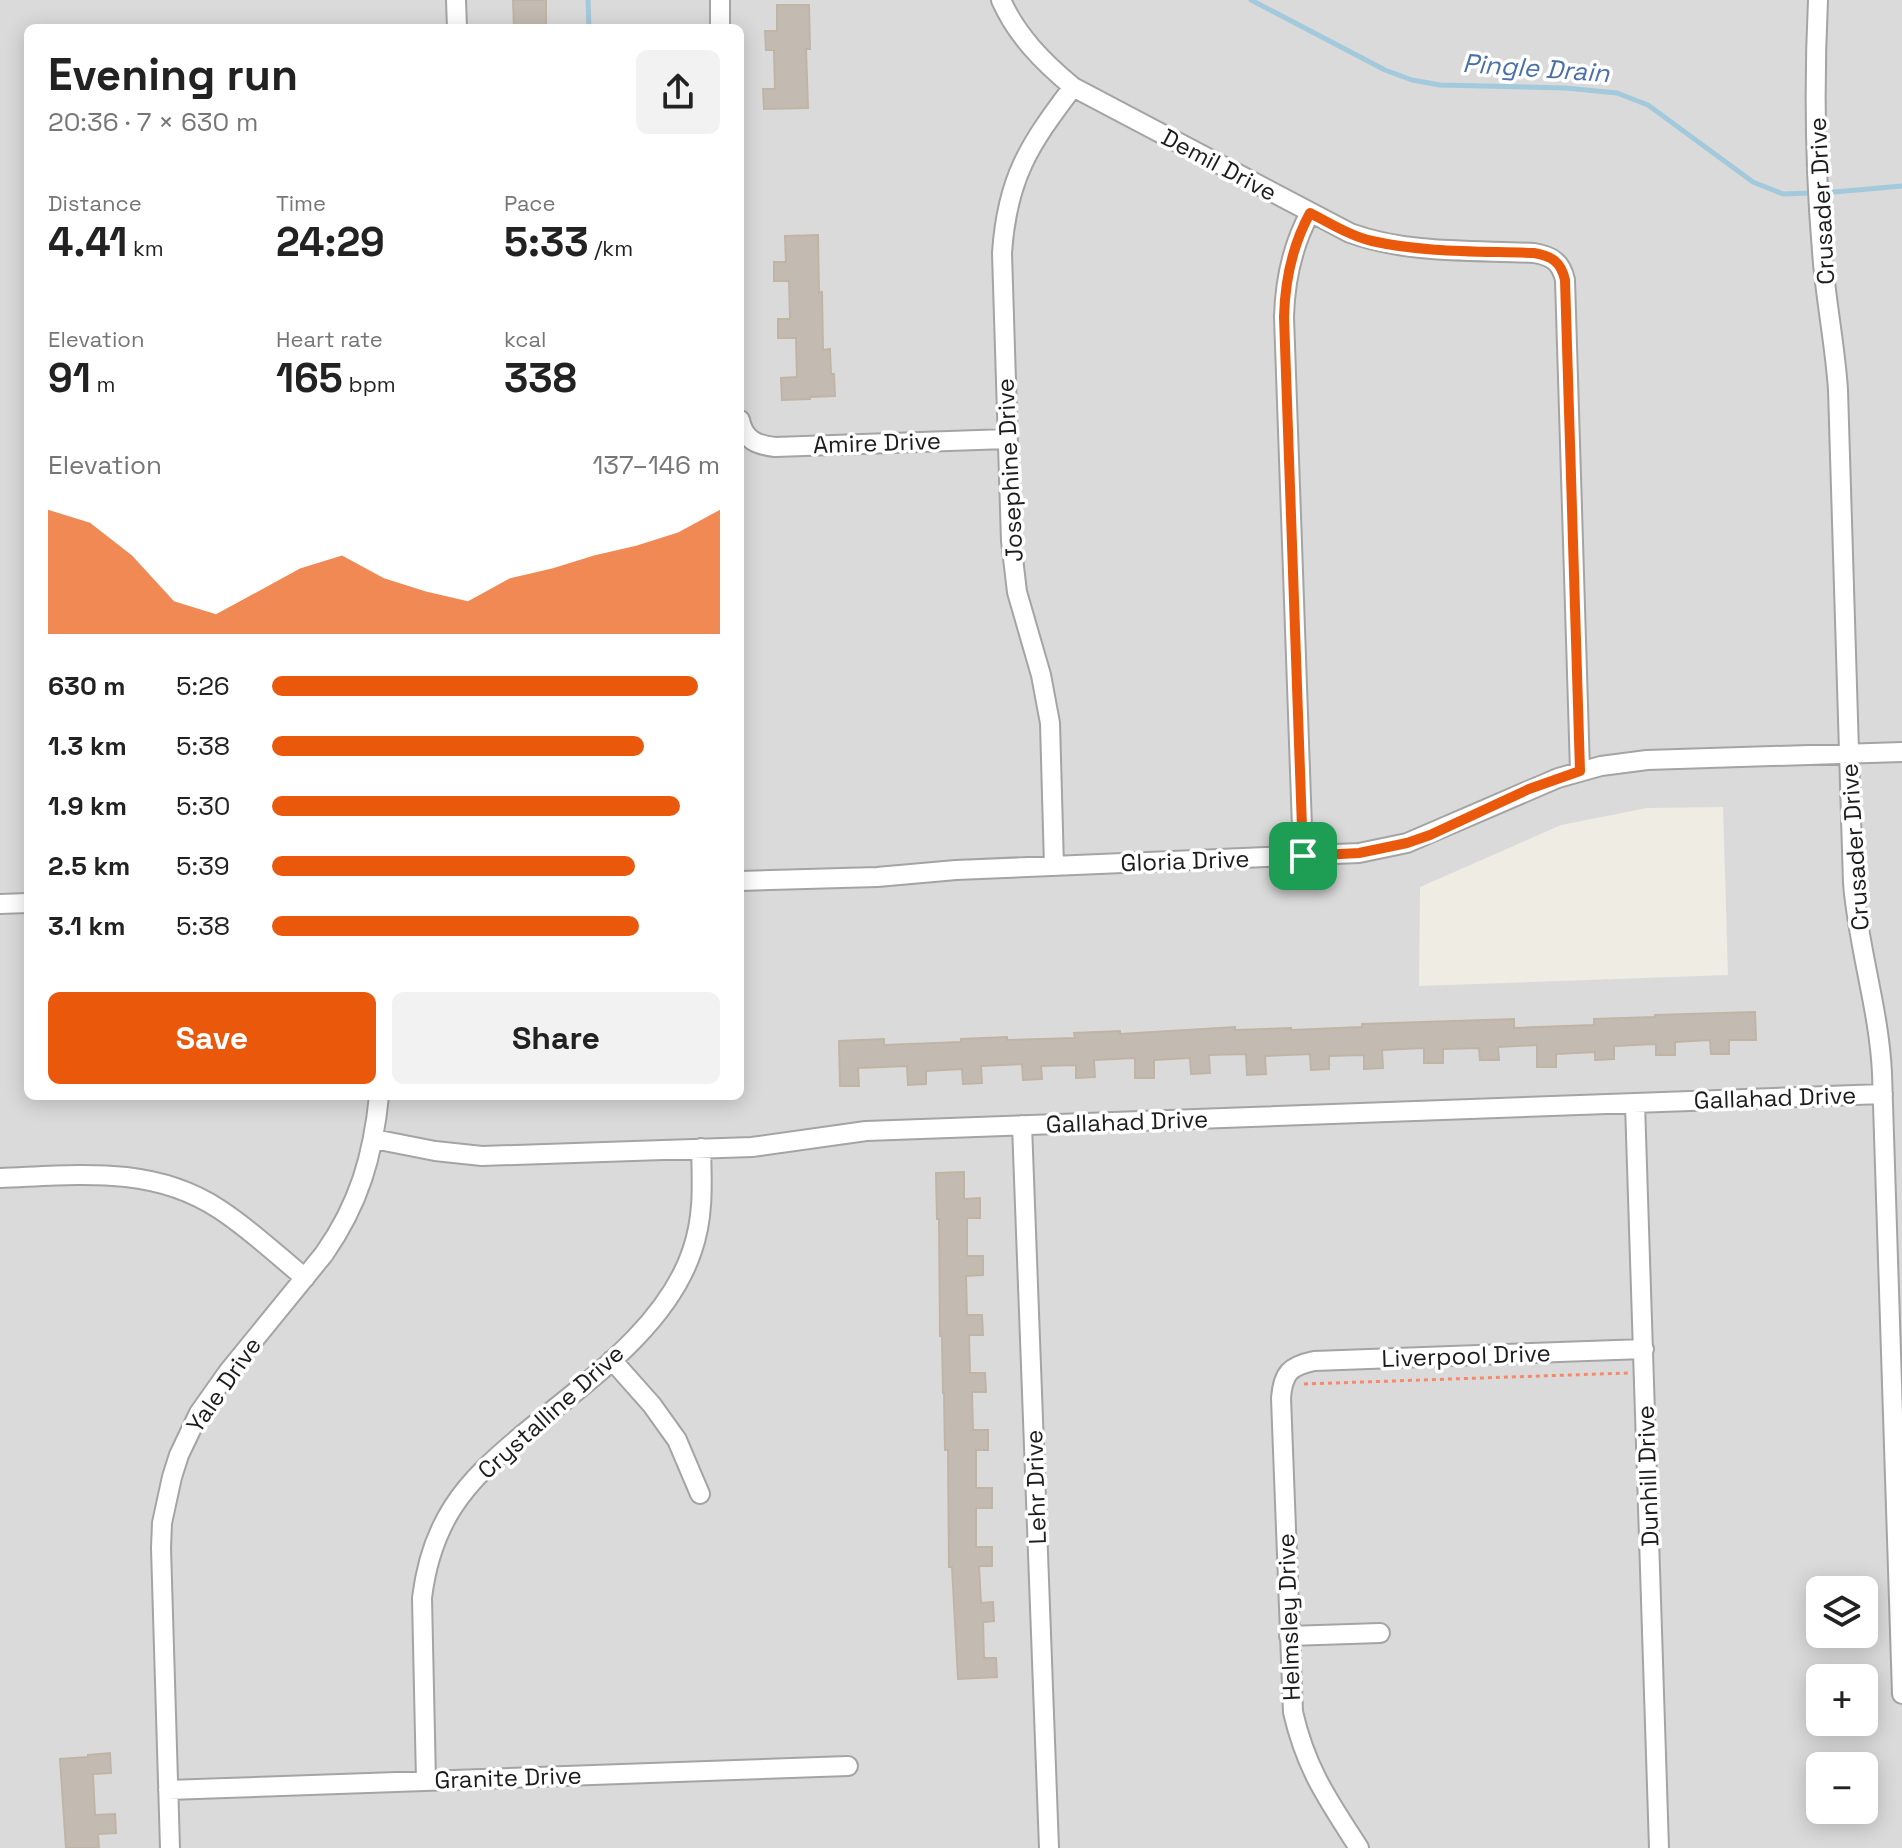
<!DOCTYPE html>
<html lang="en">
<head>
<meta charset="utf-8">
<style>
  :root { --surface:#fff; --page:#f2f2f2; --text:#222; --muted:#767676; --accent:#ea580c }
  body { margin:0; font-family:"Space Grotesk",sans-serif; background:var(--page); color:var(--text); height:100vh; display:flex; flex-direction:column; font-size:30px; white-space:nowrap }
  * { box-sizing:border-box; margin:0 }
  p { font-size:26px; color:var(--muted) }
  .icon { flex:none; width:44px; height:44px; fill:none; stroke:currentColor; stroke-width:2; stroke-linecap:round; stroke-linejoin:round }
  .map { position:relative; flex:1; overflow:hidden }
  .side { position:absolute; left:24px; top:24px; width:720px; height:1076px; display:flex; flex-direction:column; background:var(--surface); border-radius:12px; box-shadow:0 4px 20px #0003 }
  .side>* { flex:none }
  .tools { position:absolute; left:1806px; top:1576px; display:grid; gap:16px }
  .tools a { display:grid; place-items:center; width:72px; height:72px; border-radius:12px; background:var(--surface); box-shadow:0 4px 20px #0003; font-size:40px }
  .pin { position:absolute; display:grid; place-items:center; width:68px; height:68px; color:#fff; margin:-34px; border-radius:16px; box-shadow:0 4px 12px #0006 }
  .round { display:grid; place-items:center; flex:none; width:84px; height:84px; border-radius:12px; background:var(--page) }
  .summary { display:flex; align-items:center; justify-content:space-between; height:136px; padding:0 24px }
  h1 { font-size:44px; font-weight:800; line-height:60px }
  .metrics { display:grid; grid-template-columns:repeat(3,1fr); gap:12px; height:136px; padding:8px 24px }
  .metrics div { display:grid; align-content:center }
  .metrics b { font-size:40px; font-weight:800 }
  .metrics small { font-size:22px; font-weight:400 }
  .metrics p { font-size:22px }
  .chart { height:224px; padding:16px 24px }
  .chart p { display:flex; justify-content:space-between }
  .chart svg { width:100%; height:144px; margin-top:8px; fill:var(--accent); opacity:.7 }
  .action { display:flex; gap:16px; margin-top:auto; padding:16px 24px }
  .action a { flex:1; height:92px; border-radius:12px; background:var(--accent); color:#fff; font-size:32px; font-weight:800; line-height:92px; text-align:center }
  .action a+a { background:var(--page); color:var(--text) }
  ul { padding:0 24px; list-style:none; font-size:26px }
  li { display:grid; grid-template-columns:128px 96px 1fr; align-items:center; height:60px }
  li i { height:20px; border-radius:10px; background:var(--accent) }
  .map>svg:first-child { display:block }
</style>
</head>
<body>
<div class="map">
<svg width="1902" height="1848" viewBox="0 0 1902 1848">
  <rect width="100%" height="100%" fill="#eeece3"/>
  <path fill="#dbdada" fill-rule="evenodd" d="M 0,0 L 1902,0 L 1902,1848 L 0,1848 ZM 28,28 L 740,28 L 740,1096 L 28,1096 ZM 1723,807 L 1728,975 L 1419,986 L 1420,887 L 1561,825 L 1647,808 ZM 1820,1590 L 1864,1590 L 1864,1634 L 1820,1634 ZM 1820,1678 L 1864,1678 L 1864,1722 L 1820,1722 ZM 1820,1766 L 1864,1766 L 1864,1810 L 1820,1810 Z"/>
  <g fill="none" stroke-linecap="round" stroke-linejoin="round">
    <path stroke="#a3c9dc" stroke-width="5" d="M 588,0 L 589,28
      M 1251,0 L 1385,70 L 1412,80 L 1440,85 L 1566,88 L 1617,93 L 1648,105 L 1753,182 L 1783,194 L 1813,193
      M 1823,193 L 1902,186"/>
  </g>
  <path fill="#c3bbb2" stroke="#c0b4a5" stroke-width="2" d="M 513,0 L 546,0 L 546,28 L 514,28 Z
    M 777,5 L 809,5 L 810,49 L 806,49 L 808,108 L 764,109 L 763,89 L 775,89 L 774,50 L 766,50 L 765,31 L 777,31 Z
    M 818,235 L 819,293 L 822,292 L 823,350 L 830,349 L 831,374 L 834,374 L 835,396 L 810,397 L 810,399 L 782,400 L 781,378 L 797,377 L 796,338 L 778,338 L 778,319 L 790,319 L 789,281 L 774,281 L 774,262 L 786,262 L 785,236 Z
    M 1755,1012 L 1756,1040 L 1729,1040 L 1729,1054 L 1711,1054 L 1710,1040 L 1675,1042 L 1675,1055 L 1656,1055 L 1656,1044 L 1614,1046 L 1614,1059 L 1595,1060 L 1595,1052 L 1556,1054 L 1556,1067 L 1537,1067 L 1537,1045 L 1498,1047 L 1499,1060 L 1480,1060 L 1479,1048 L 1443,1049 L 1443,1063 L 1424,1063 L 1424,1048 L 1382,1050 L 1383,1068 L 1364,1069 L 1364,1055 L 1329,1056 L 1329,1069 L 1311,1070 L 1310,1054 L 1265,1056 L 1266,1074 L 1247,1075 L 1246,1054 L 1209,1055 L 1210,1073 L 1191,1074 L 1190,1058 L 1154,1060 L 1154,1078 L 1135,1078 L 1135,1058 L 1094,1060 L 1095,1077 L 1076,1078 L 1076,1065 L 1041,1066 L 1042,1079 L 1023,1080 L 1022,1064 L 981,1066 L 982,1083 L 963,1084 L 962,1069 L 926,1071 L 926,1084 L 908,1085 L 907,1066 L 858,1068 L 859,1086 L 840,1086 L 839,1041 L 884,1039 L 884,1045 L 961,1042 L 961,1039 L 1007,1037 L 1007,1040 L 1075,1038 L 1074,1033 L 1120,1031 L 1120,1034 L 1235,1027 L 1235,1030 L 1291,1028 L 1291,1030 L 1362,1027 L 1362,1024 L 1514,1019 L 1514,1028 L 1594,1025 L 1594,1019 L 1655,1017 L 1655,1015 Z
    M 964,1172 L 964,1199 L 980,1198 L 980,1218 L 967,1218 L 967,1256 L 983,1256 L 983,1275 L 966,1276 L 967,1315 L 982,1315 L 983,1335 L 969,1335 L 970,1373 L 985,1373 L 986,1392 L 972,1392 L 973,1430 L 988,1430 L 988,1450 L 976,1450 L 976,1488 L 992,1488 L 992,1508 L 976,1508 L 976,1547 L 992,1547 L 992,1566 L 979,1566 L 981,1603 L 993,1602 L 994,1621 L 983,1622 L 984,1658 L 996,1658 L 997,1677 L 958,1679 L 952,1567 L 949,1567 L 948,1450 L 945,1450 L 944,1393 L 943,1393 L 942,1336 L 940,1336 L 939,1219 L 937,1219 L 936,1173 Z
    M 110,1753 L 111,1773 L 93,1774 L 95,1815 L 115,1814 L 116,1833 L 98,1834 L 99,1848 L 66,1848 L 60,1759 L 88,1757 L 88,1755 Z"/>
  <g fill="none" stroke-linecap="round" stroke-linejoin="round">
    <defs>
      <path id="minor" d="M 456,0 L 457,28
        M 720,0 L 720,28
        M 1001,0 C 1017,36 1043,62 1073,87 L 1350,233 C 1408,254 1473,250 1534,253 C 1552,256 1561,262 1565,280 L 1580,771
        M 1818,0 C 1814,83 1815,168 1822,251 C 1825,297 1835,343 1838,390 L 1853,883 C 1858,947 1879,1009 1882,1073 L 1902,1694
        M 740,420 C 744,440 757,445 775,447 L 1007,439
        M 1303,856 L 1284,317 C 1285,279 1292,246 1310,213
        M 1054,866 L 1050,723 L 1041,675 L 1017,592 L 1011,541 L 1002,253 C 1007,178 1029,145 1073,87
        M 740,881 L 877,877 L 956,870 L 1359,853 L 1407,843 L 1558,778 L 1601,766 L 1647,760 L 1902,752
        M 0,904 L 28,903
        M 1635,1104 L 1659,1848
        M 1022,1125 L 1049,1848
        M 374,1139 L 435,1151 L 482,1156 L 752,1147 L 866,1131 L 1883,1094
        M 0,1178 C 77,1175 152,1165 219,1209 C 250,1229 277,1255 305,1278
        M 612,1360 L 652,1405 L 677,1440 L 700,1494
        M 1289,1636 L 1380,1633
        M 426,1781 L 422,1598 C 426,1565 435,1535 453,1507 C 471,1479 496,1457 521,1436 C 582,1385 666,1329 692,1251 C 704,1217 702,1183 701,1148
        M 168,1790 L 848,1766
        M 170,1848 L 161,1548 L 162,1523 L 172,1477 L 179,1455 L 199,1413 L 228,1372 L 324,1254 C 359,1204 373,1156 379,1096
        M 1359,1848 C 1328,1800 1306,1769 1293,1712 L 1281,1398 C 1283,1373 1290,1366 1314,1361 L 1644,1349"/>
    </defs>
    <use href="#minor" stroke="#a4a4a4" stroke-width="22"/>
    <path stroke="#f9886a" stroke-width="3" stroke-dasharray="4 4" stroke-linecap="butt" d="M 1304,1384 L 1628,1373"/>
    <use href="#minor" stroke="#fff" stroke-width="18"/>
  </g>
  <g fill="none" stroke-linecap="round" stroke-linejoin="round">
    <defs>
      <path id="route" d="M 1310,213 C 1330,223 1350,236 1372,241 C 1425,253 1481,251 1534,253 C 1552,256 1561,262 1565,280 L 1580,771 L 1529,789 L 1430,835 L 1407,843 L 1359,853 L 1303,856 L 1284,317 C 1285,279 1292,246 1310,213 Z"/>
    </defs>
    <use href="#route" stroke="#fff" stroke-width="16"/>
    <use href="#route" stroke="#ea580c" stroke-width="10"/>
  </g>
  <g text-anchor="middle" stroke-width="7" stroke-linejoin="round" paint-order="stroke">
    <g font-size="24" fill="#1d1d1d" stroke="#fff">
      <text transform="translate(1219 165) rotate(28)" y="8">Demil Drive</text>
      <text transform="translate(1822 201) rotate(-93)" y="8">Crusader Drive</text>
      <text transform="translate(877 443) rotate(-2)" y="8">Amire Drive</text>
      <text transform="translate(1010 470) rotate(-93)" y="8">Josephine Drive</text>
      <text transform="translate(1855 847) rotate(-94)" y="8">Crusader Drive</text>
      <text transform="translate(1185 861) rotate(-2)" y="8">Gloria Drive</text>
      <text transform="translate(1775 1098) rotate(-2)" y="8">Gallahad Drive</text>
      <text transform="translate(1127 1122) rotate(-2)" y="8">Gallahad Drive</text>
      <text transform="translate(1466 1356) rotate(-2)" y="8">Liverpool Drive</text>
      <text transform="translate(224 1385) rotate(-55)" y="8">Yale Drive</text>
      <text transform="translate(551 1412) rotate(-42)" y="8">Crystalline Drive</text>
      <text transform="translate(1648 1476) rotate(-92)" y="8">Dunhill Drive</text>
      <text transform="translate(1036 1487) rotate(-92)" y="8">Lehr Drive</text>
      <text transform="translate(1289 1617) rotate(-92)" y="8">Helmsley Drive</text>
      <text transform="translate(508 1778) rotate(-2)" y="8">Granite Drive</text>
    </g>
    <g font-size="26" font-style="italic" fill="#4a70ac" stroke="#fff">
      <text transform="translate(1536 68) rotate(4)" y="9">Pingle Drain</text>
    </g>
  </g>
</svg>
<div class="tools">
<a><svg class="icon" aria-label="layers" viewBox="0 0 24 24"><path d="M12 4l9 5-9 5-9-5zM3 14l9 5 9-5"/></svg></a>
<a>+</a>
<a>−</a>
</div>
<div class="pin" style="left:1303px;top:856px;background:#1e9e55"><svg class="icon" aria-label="arrive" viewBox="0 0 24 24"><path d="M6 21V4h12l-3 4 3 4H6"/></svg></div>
<section class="side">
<div class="summary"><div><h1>Evening run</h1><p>20:36 · 7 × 630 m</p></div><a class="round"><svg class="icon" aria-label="share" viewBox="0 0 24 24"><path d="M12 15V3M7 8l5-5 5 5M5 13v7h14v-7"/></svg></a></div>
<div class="metrics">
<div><p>Distance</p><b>4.41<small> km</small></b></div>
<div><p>Time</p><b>24:29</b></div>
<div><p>Pace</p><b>5:33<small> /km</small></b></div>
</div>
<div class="metrics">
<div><p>Elevation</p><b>91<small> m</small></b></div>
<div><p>Heart rate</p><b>165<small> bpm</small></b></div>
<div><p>kcal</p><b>338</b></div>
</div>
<div class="chart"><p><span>Elevation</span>137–146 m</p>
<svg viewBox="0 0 160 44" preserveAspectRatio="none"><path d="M0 44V6L10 10L20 20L30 34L40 38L50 31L60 24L70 20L80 27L90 31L100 34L110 27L120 24L130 20L140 17L150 13L160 6V44z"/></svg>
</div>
<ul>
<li><b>630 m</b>5:26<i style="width:95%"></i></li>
<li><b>1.3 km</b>5:38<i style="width:83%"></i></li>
<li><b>1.9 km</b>5:30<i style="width:91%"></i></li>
<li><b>2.5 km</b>5:39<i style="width:81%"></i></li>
<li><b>3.1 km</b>5:38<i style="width:82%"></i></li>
</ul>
<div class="action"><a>Save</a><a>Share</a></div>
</section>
</div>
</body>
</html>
